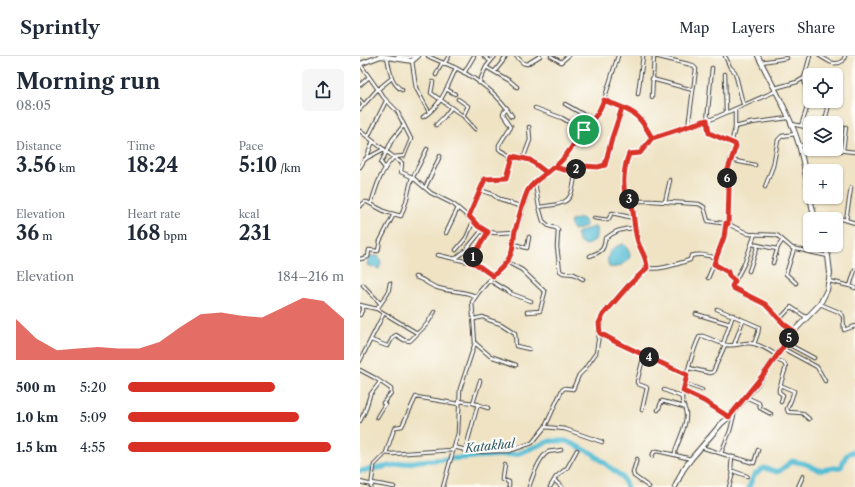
<!DOCTYPE html>
<html lang="en">
<head>
<meta charset="utf-8">
<style>
  :root { --surface:#fff; --page:#f6f6f7; --text:#1f2937; --muted:#747a83; --line:#e0e1e3; --accent:#d93025 }
  body { margin:0; font-family:"Libre Caslon Text",serif; background:var(--page); color:var(--text); height:100vh; display:flex; flex-direction:column; font-size:15px; white-space:nowrap }
  * { box-sizing:border-box; margin:0 }
  p { font-size:13px; color:var(--muted) }
  .icon { flex:none; width:22px; height:22px; fill:none; stroke:currentColor; stroke-width:2; stroke-linecap:round; stroke-linejoin:round }
  .map { position:relative; flex:1; overflow:hidden }
  .sheet { display:flex; flex-direction:column; background:var(--surface); width:360px }
  .sheet>* { flex:none }
  .buttons { position:absolute; left:443px; top:12px; display:grid; gap:8px }
  .buttons a { display:grid; place-items:center; width:40px; height:40px; border-radius:6px; background:var(--surface); box-shadow:0 1px 3px #0004; font-size:20px }
  .pin { position:absolute; display:grid; place-items:center; width:34px; height:34px; color:#fff; margin:-17px; border:2px solid #fff; border-radius:50%; box-shadow:0 1px 4px #0007 }
  .km { position:absolute; width:20px; height:20px; margin:-10px; border-radius:50%; background:#222; color:#fff; font-size:11px; line-height:20px; text-align:center }
  .round { display:grid; place-items:center; flex:none; width:42px; height:42px; border-radius:6px; background:var(--page) }
  .head { display:flex; align-items:center; justify-content:space-between; height:68px; padding:0 16px }
  h1 { font-size:22px; font-weight:700; line-height:30px }
  .metrics { display:grid; grid-template-columns:repeat(3,1fr); gap:6px; height:68px; padding:4px 16px }
  .metrics div { display:grid; align-content:center }
  .metrics b { font-size:20px; font-weight:700 }
  .metrics small { font-size:11px; font-weight:400 }
  .metrics p { font-size:11px }
  .chart { height:112px; padding:8px 16px }
  .chart p { display:flex; justify-content:space-between }
  .chart svg { width:100%; height:72px; margin-top:4px; fill:var(--accent); opacity:.7 }
  ul { padding:0 16px; list-style:none; font-size:13px }
  li { display:grid; grid-template-columns:64px 48px 1fr; align-items:center; height:30px }
  li i { height:10px; border-radius:5px; background:var(--accent) }
  header { display:flex; align-items:center; gap:24px; box-sizing:border-box; height:56px; padding:0 20px; background:var(--surface); border-bottom:1px solid var(--line) }
  header strong { font-size:19px }
  nav { display:flex; gap:22px; margin-inline-start:auto; font-size:14px }
  main { display:flex; flex:1; min-height:0 }
  .map>svg:first-child { display:block }
</style>
</head>
<body>
<header>
<strong>Sprintly</strong>
<nav><a>Map</a><a>Layers</a><a>Share</a></nav>
</header>
<main>
<section class="sheet">
<div class="head"><div><h1>Morning run</h1><p>08:05</p></div><a class="round"><svg class="icon" aria-label="share" viewBox="0 0 24 24"><path d="M12 15V3M7 8l5-5 5 5M5 13v7h14v-7"/></svg></a></div>
<div class="metrics">
<div><p>Distance</p><b>3.56<small> km</small></b></div>
<div><p>Time</p><b>18:24</b></div>
<div><p>Pace</p><b>5:10<small> /km</small></b></div>
</div>
<div class="metrics">
<div><p>Elevation</p><b>36<small> m</small></b></div>
<div><p>Heart rate</p><b>168<small> bpm</small></b></div>
<div><p>kcal</p><b>231</b></div>
</div>
<div class="chart"><p><span>Elevation</span>184–216 m</p>
<svg viewBox="0 0 160 44" preserveAspectRatio="none"><path d="M0 44V19L10 31L20 38L30 37L40 36L50 37L60 37L70 33L80 24L90 16L100 15L110 17L120 18L130 12L140 6L150 8L160 19V44z"/></svg>
</div>
<ul>
<li><b>500 m</b>5:20<i style="width:68%"></i></li>
<li><b>1.0 km</b>5:09<i style="width:79%"></i></li>
<li><b>1.5 km</b>4:55<i style="width:94%"></i></li>
</ul>
</section>
<div class="map">
<svg width="495" height="431" viewBox="0 0 495 431">
  <rect width="100%" height="100%" fill="#fdfcf7"/>
  <filter id="ink" filterUnits="userSpaceOnUse"><feTurbulence type="fractalNoise" baseFrequency=".025" numOctaves="2"/><feDisplacementMap in="SourceGraphic" scale="8" xChannelSelector="R" yChannelSelector="G"/><feConvolveMatrix kernelMatrix="1 2 1 2 8 2 1 2 1" color-interpolation-filters="sRGB"/></filter>
  <filter id="wash" filterUnits="userSpaceOnUse"><feTurbulence type="fractalNoise" baseFrequency=".012" numOctaves="4" result="noise"/><feDisplacementMap in="SourceGraphic" scale="16" xChannelSelector="R" yChannelSelector="G"/><feGaussianBlur stdDeviation="0.9" result="paint"/><feColorMatrix in="noise" values="0 0 0 0 0 0 0 0 0 0 0 0 0 0 0 0 0 1.4 0 .05"/><feComposite in="paint" operator="in"/></filter>
  <g filter="url(#wash)">
    <rect width="100%" height="100%" fill="#efe3c4"/>
    <path fill="#57bdd5" stroke="#3a6c78" d="M 220,162 C 224,163 226,166 226,170 L 220,173 L 213,174 L 210,167 L 211,165 Z
      M 234,171 L 236,172 C 237,183 235,186 226,189 L 220,187 L 216,179 L 218,176 Z
      M 263,188 C 267,191 270,196 270,201 C 265,208 257,213 249,211 C 245,199 251,191 263,188 Z
      M 9,200 L 19,200 L 21,207 L 19,213 L 7,209 Z"/>
    <g fill="none" stroke-linecap="round" stroke-linejoin="round">
      <path stroke="#57bdd5" stroke-width="5" d="M 0,415 L 60,405 L 157,398 L 190,385 L 206,385 L 232,397 L 262,421 L 267,431
        M 389,431 L 394,419 L 404,412 L 418,416 L 432,405 L 446,408 L 459,414 L 481,411 L 486,400 L 491,396 L 495,397"/>
    </g>
  </g>
  <g filter="url(#ink)">
    <g fill="none" stroke-linecap="round" stroke-linejoin="round">
      <defs>
        <path id="street" d="M 38,0 L 48,1 L 55,0
          M 68,0 C 78,5 87,8 96,12 C 117,23 140,40 152,60
          M 124,0 L 130,5
          M 156,0 L 163,7 L 167,8 L 180,0
          M 191,0 L 201,6 L 208,0
          M 258,0 L 244,44 L 274,57 L 279,61 L 292,82 L 352,63 L 416,35
          M 295,0 L 332,9 L 336,13 L 328,71
          M 365,0 L 370,11 L 375,16 L 383,48
          M 460,0 C 467,4 474,11 483,5 L 485,0
          M 27,1 C 30,13 30,27 42,34
          M 52,5 L 56,32 L 69,56
          M 401,6 L 427,2
          M 0,8 L 24,42 L 37,55 L 51,83 L 44,100 L 34,101 C 21,114 16,131 11,148
          M 84,8 L 89,0
          M 126,11 L 150,25 L 157,31
          M 352,12 L 347,65 L 349,76 L 373,87
          M 135,15 L 147,0
          M 104,17 L 114,0
          M 365,18 L 366,57
          M 76,19 L 82,7
          M 444,22 L 447,39 L 450,42
          M 292,23 L 333,34
          M 73,26 L 71,37 L 103,60 L 115,73
          M 119,27 L 126,11 L 135,0
          M 0,29 L 9,21
          M 415,32 L 437,26 L 444,22 L 450,0
          M 86,33 L 95,38
          M 278,38 L 283,0
          M 292,41 L 294,0
          M 98,43 L 108,50 L 103,60
          M 0,44 L 4,49
          M 456,45 L 463,48 L 468,53 L 464,67
          M 205,48 L 233,64
          M 147,52 L 144,55 L 143,58 L 151,70 L 139,89 L 139,93 L 153,101 L 170,104 L 187,117
          M 175,52 L 202,62 L 224,75
          M 0,53 L 17,34 L 32,22
          M 63,61 C 81,50 88,30 96,12
          M 432,68 L 450,72
          M 76,69 L 84,61 L 91,52
          M 441,70 L 450,43
          M 375,71 L 391,67 L 428,62
          M 0,75 L 40,106 L 42,107 L 41,116 L 52,121 L 71,137 L 93,148 L 123,173 L 128,176 L 136,177 L 155,176
          M 8,81 L 26,45
          M 439,89 L 450,91
          M 468,93 L 495,96
          M 483,94 L 486,71
          M 6,103 L 13,85
          M 163,103 L 170,84 L 169,71
          M 370,104 L 395,109
          M 0,111 L 5,103 L 24,93
          M 194,111 L 205,114 L 211,114 L 224,110 L 238,111 L 245,109 L 252,82 L 263,52
          M 25,112 L 21,107 L 32,84 L 44,69
          M 53,121 L 67,93
          M 175,127 L 179,151 L 183,165 L 189,170 L 196,172 L 198,174 L 197,191 L 200,215 L 203,217 L 214,218 L 223,223
          M 405,131 L 413,110 L 418,84 L 422,80 L 435,78
          M 65,132 L 80,100
          M 120,134 L 132,138 L 140,144 L 163,151
          M 271,145 L 292,145 L 339,148 L 344,151 L 348,165 L 368,168 L 389,178 L 415,179 L 418,180 L 432,192 L 468,200
          M 305,146 L 310,124
          M 0,150 L 5,146 L 7,146 L 26,156 L 41,160 L 46,146 L 52,121
          M 179,151 C 212,147 211,146 216,113
          M 109,160 L 124,125 L 125,123 L 147,122 L 153,101
          M 234,162 L 248,164 L 252,157 L 274,162
          M 468,163 L 471,160 L 473,160 L 495,167
          M 486,164 L 491,132
          M 368,168 L 369,133 L 367,116 L 370,104 L 376,92 L 376,90 L 372,84 L 375,72 L 375,53
          M 86,177 L 98,152
          M 395,178 L 385,206 L 372,231 L 377,235 L 405,248 L 424,268 L 434,275
          M 154,188 L 167,192 L 169,181
          M 392,188 L 417,193
          M 434,193 L 426,218 L 436,227
          M 96,194 L 106,182 L 113,166
          M 78,199 L 113,207 L 133,220
          M 230,200 C 241,195 244,195 245,183 C 254,175 263,172 275,172
          M 0,203 L 8,201 L 9,194 L 18,195 L 20,185 L 34,158
          M 95,203 L 105,195 L 123,173
          M 110,206 L 128,176
          M 147,206 L 162,214 L 185,236 L 180,255 L 167,256
          M 413,207 L 418,191 L 422,185
          M 354,208 L 368,216 L 369,220 L 375,225
          M 287,212 C 302,214 316,208 330,204 L 331,200 C 340,197 348,200 357,202
          M 389,215 L 398,189
          M 55,221 C 64,223 70,230 78,232 C 90,236 103,234 115,240
          M 348,222 C 356,204 363,186 366,167
          M 129,224 L 152,238 L 171,245
          M 469,225 L 490,230 L 495,232
          M 3,229 L 20,247
          M 490,230 L 495,214
          M 460,248 L 479,256 L 483,260 L 484,274 L 495,270
          M 0,249 L 17,253 L 57,277
          M 17,253 L 28,237 L 30,227
          M 357,253 L 383,264 L 374,289
          M 336,258 L 370,268
          M 0,259 L 4,250
          M 373,259 L 363,288 C 372,292 380,287 389,287 C 399,288 409,294 416,299
          M 114,263 L 123,261 L 129,264 L 141,268 L 155,277 L 156,290 L 169,293
          M 383,264 L 399,271 L 398,277 L 394,288
          M 419,264 L 431,251 L 447,262
          M 240,277 L 256,286 L 327,319
          M 11,284 L 27,290 L 28,290 L 33,281 L 36,279 L 44,284 L 50,285 L 67,268 L 75,255
          M 115,287 L 130,300 L 156,309
          M 426,287 L 454,302
          M 422,292 L 457,311 L 465,325
          M 415,303 L 424,307 L 426,311 L 419,333 L 419,336 L 423,339 L 421,346
          M 0,305 L 24,257
          M 329,312 L 350,317 L 353,316 L 365,289
          M 0,314 L 15,322 L 31,333 L 31,337 L 23,347 L 25,348 L 17,361
          M 325,328 L 342,334
          M 420,329 L 434,335 L 431,344 L 427,353 L 428,356 L 442,357 L 449,363
          M 304,334 L 322,341
          M 323,335 L 344,345 L 369,361
          M 386,341 L 399,347 L 400,352 L 411,358
          M 99,345 L 113,347 L 128,352
          M 113,347 L 120,325
          M 282,354 L 287,332 L 286,331 L 278,328 L 277,326 L 284,299
          M 298,354 L 302,345 L 324,351
          M 0,365 L 5,355 L 10,339 L 20,326
          M 185,371 L 205,373 L 242,386
          M 94,391 L 114,396 L 138,395 L 149,395 L 172,387 L 185,371 L 202,334 L 205,332 L 213,333 L 219,319 L 224,314 L 236,297 L 240,273 L 239,267 L 243,259 L 268,230 L 287,212 C 287,202 281,195 278,186 C 274,174 274,160 272,148 L 271,145 L 267,142 C 262,129 264,110 269,98 L 280,97 L 292,82
          M 341,391 L 372,401 L 371,412 L 373,417 L 369,431
          M 105,395 L 118,348
          M 26,397 L 32,398 L 92,394
          M 361,397 L 370,375 L 375,355
          M 292,400 L 294,396 L 297,395 L 315,399
          M 373,401 L 394,407 L 398,394
          M 277,403 L 273,416 L 274,420 L 289,431
          M 331,403 L 315,399 L 315,396 C 318,384 327,371 326,358 C 326,353 322,348 322,343 C 322,332 334,290 340,280 L 343,280 L 363,288
          M 145,409 L 143,422 L 143,424 L 149,426 L 149,431
          M 373,415 L 387,420
          M 194,424 L 202,431
          M 0,426 L 12,429
          M 12,427 L 34,431
          M 11,431 L 14,409 L 26,397 L 34,373 L 36,371 L 42,370 L 56,341 L 99,348
          M 83,431 L 98,377 L 100,333 L 115,287 L 112,246 L 119,236 L 149,202 L 153,193 L 155,176 L 168,135 L 173,128 L 202,105 L 214,87 L 236,60 L 244,44
          M 169,431 C 172,422 179,401 188,396 C 191,395 197,395 201,394
          M 190,431 L 196,421 L 207,412 L 217,394
          M 438,431 L 443,420"/>
        <path id="secondary" d="M 398,0 C 412,29 430,58 439,89 C 445,111 448,133 453,155 L 456,163
          M 0,8 L 21,0 L 52,5 L 58,0
          M 315,431 L 323,414 L 331,403 L 361,368 L 369,361 L 397,328 L 434,275 L 460,248 L 467,234 L 470,217 L 468,200 L 464,189"/>
      </defs>
      <use href="#street" stroke="#3c3a35" stroke-width="4.5"/>
      <use href="#secondary" stroke="#3c3a35" stroke-width="6"/>
      <use href="#street" stroke="#fff" stroke-width="2.5"/>
      <use href="#secondary" stroke="#fff" stroke-width="4"/>
    </g>
  </g>
  <g fill="none" stroke-linecap="round" stroke-linejoin="round" filter="url(#ink)">
    <defs>
      <path id="route" d="M 224,74 C 216,84 210,95 202,104 C 193,115 175,122 168,134 C 163,144 158,165 155,175 C 153,184 154,194 149,202 C 146,209 138,215 133,220 L 116,208 L 110,206 L 128,176 L 118,170 L 109,160 L 125,123 L 147,122 L 153,100 L 170,104 L 187,117 L 194,111 L 205,114 L 211,114 L 224,110 L 238,111 L 245,109 L 252,82 L 262,52 C 279,58 284,68 292,82 L 280,97 L 269,98 C 264,110 262,129 266,142 L 272,145 L 272,148 C 274,160 274,174 278,186 C 281,195 287,202 287,212 L 268,230 L 243,259 L 239,267 L 240,277 L 256,286 L 327,319 L 323,335 L 344,345 L 369,361 L 407,314 L 434,275 L 424,268 L 405,248 L 373,232 L 372,230 L 375,225 L 369,220 L 368,216 L 354,208 L 364,181 L 366,167 L 368,168 L 369,133 L 367,116 L 376,90 L 375,88 L 349,77 L 347,64 L 292,82 C 288,75 284,67 278,61 C 271,53 254,49 244,44 L 238,57 L 224,74"/>
    </defs>
    <use href="#route" stroke="#fff" stroke-width="8"/>
    <use href="#route" stroke="#d93025" stroke-width="5"/>
  </g>
  <g text-anchor="middle" stroke-width="4" stroke-linejoin="round" paint-order="stroke">
    <g font-size="12" font-style="italic" fill="#345c66" stroke="#fdfcf7">
      <text transform="translate(130 390) rotate(-6)" y="4">Katakhal</text>
    </g>
  </g>
</svg>
<div class="buttons">
<a><svg class="icon" aria-label="locate" viewBox="0 0 24 24"><circle cx="12" cy="12" r="6"/><path d="M12 2v4M12 18v4M2 12h4M18 12h4"/></svg></a>
<a><svg class="icon" aria-label="layers" viewBox="0 0 24 24"><path d="M12 4l9 5-9 5-9-5zM3 14l9 5 9-5"/></svg></a>
<a>+</a>
<a>−</a>
</div>
<div class="pin" style="left:224px;top:74px;background:#1e9e55"><svg class="icon" aria-label="arrive" viewBox="0 0 24 24"><path d="M6 21V4h12l-3 4 3 4H6"/></svg></div>
<b class="km" style="left:113px;top:201px">1</b>
<b class="km" style="left:216px;top:113px">2</b>
<b class="km" style="left:269px;top:143px">3</b>
<b class="km" style="left:289px;top:301px">4</b>
<b class="km" style="left:429px;top:282px">5</b>
<b class="km" style="left:367px;top:122px">6</b>
</div>
</main>
</body>
</html>
